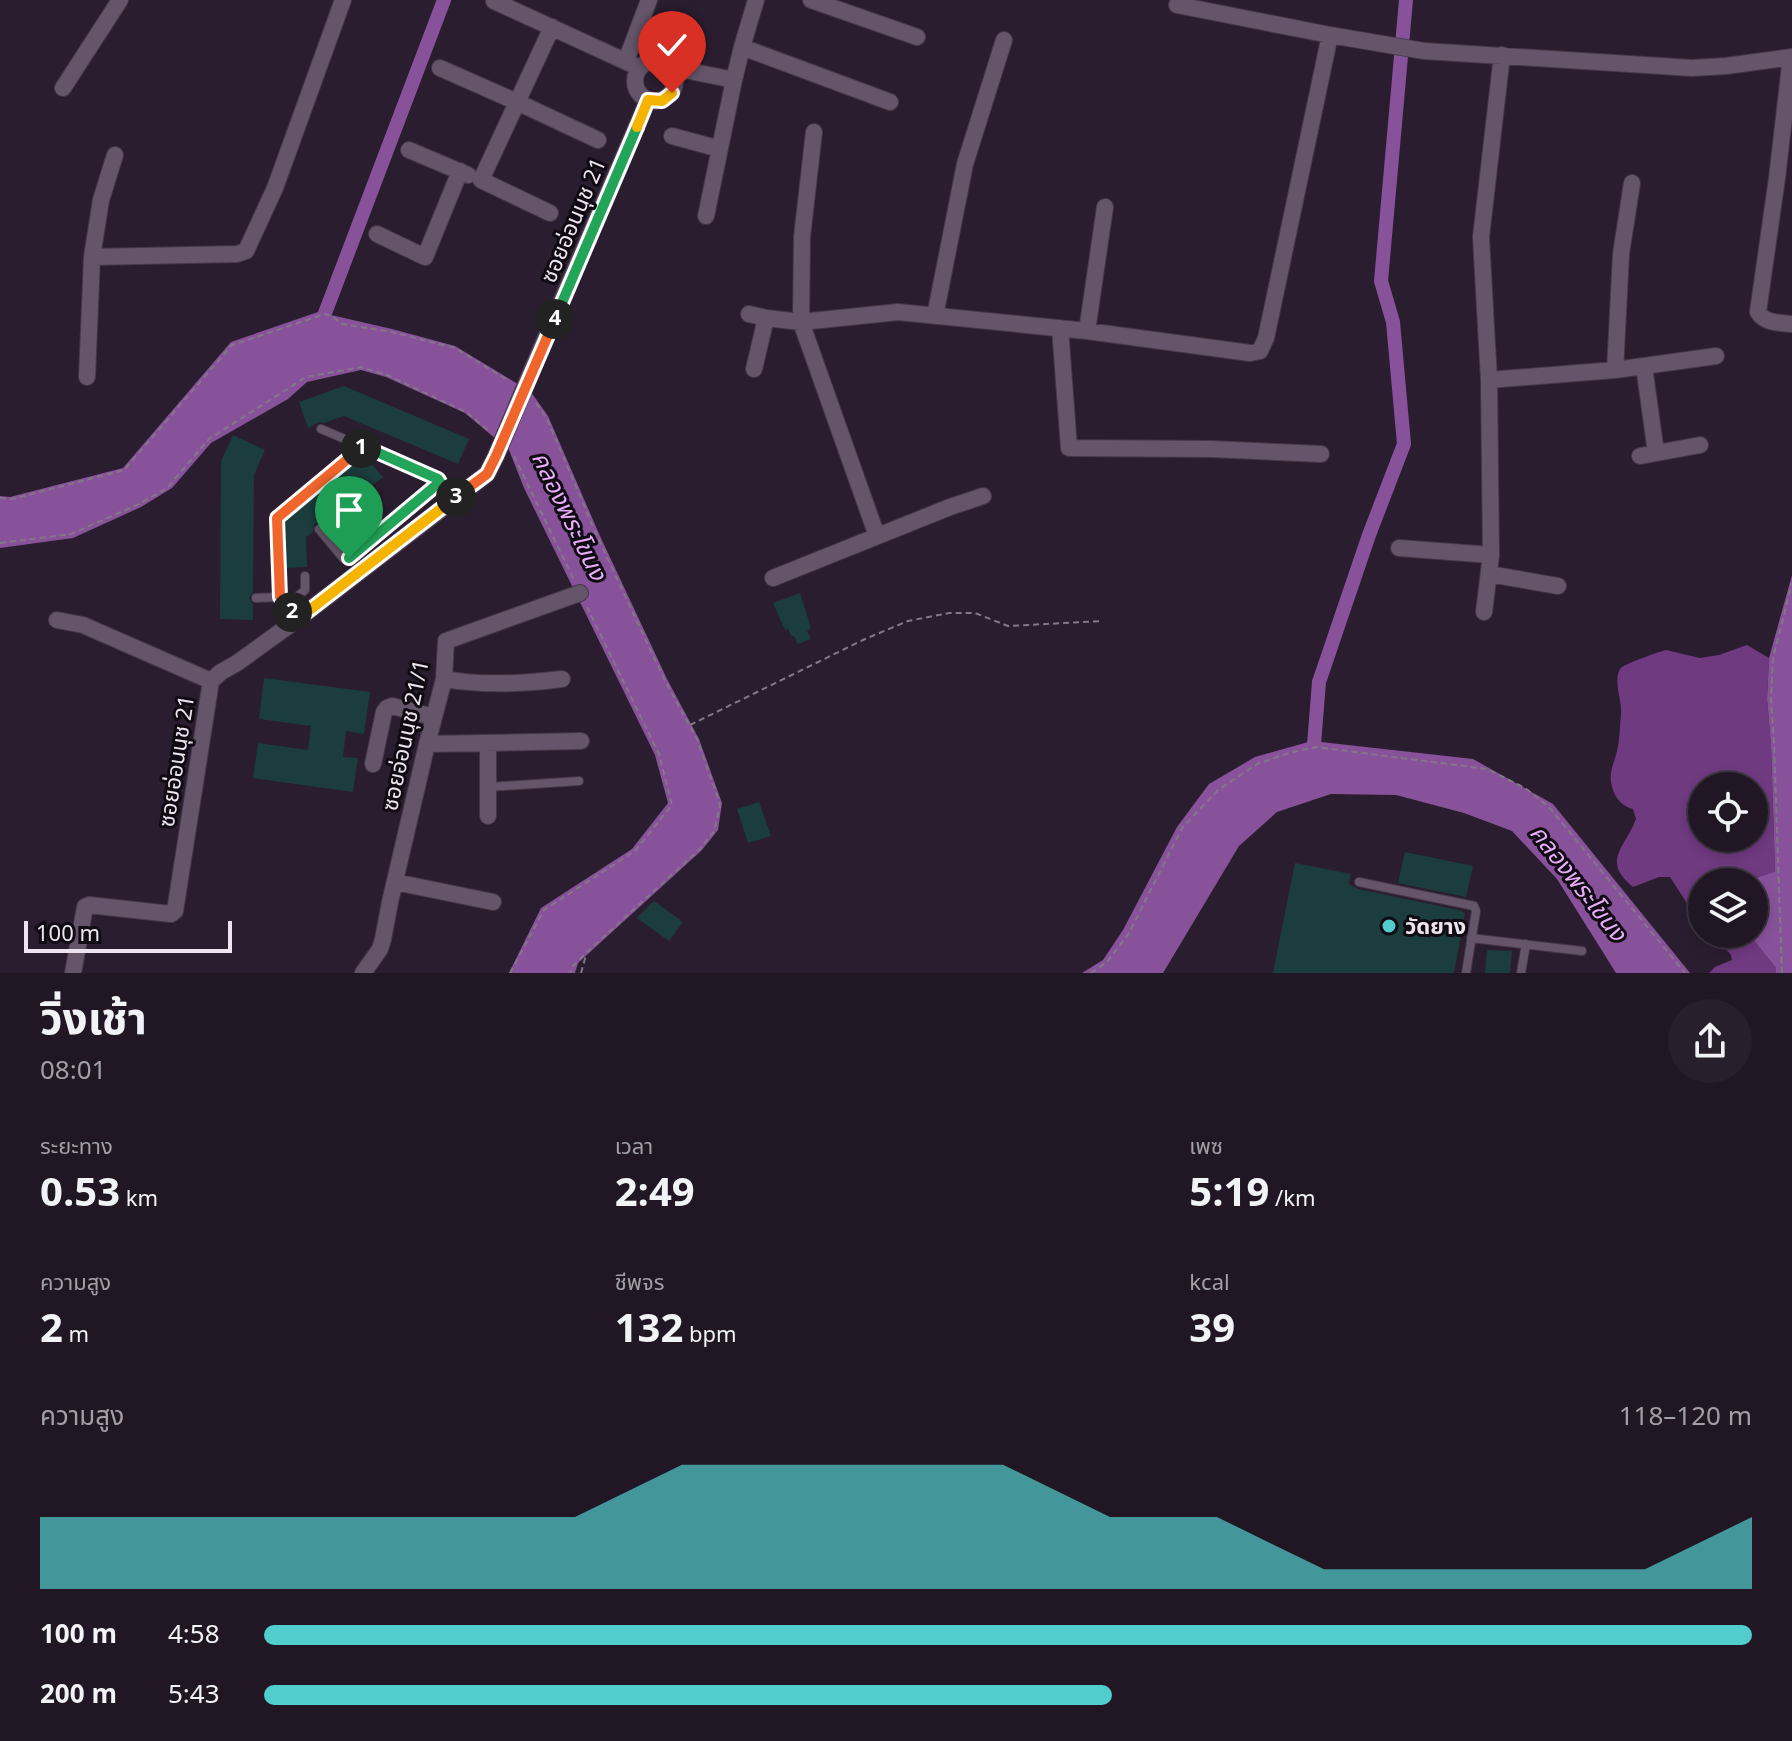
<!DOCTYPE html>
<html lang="th">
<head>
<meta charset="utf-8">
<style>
  :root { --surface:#201624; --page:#281f2c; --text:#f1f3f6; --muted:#a29fa6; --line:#3d3541; --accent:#52cdcd }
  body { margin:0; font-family:Georgia,"Noto Sans Thai",serif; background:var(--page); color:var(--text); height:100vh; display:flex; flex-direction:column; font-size:30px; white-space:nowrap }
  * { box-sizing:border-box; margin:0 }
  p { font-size:26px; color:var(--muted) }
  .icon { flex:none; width:44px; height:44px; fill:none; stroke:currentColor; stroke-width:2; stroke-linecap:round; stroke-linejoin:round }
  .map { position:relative; height:973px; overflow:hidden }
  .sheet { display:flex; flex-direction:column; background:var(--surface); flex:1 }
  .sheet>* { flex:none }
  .fabs { position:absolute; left:1688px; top:772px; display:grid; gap:16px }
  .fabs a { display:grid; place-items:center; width:80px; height:80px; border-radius:50%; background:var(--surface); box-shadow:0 4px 12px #0003,0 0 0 2px var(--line); font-size:40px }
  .scale { position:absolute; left:24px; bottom:20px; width:208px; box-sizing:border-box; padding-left:8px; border:4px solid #eee4f1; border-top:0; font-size:22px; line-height:28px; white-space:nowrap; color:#eee4f1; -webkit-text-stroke:6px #100a12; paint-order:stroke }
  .pin { position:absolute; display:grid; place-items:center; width:68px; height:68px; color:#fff; margin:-82px -34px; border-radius:50% 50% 50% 0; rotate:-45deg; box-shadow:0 0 8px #0007 }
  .pin .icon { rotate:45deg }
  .km { position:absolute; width:40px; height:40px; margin:-20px; border-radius:50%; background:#222; color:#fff; font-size:22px; line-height:40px; text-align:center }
  .round { display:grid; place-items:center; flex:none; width:84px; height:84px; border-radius:42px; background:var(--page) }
  .summary { display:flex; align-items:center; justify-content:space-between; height:136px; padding:0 40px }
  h1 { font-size:44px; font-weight:700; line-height:60px }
  .metrics { display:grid; grid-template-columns:repeat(3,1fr); gap:12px; height:136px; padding:8px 40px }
  .metrics div { display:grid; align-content:center }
  .metrics b { font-size:40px; font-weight:700 }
  .metrics small { font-size:22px; font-weight:400 }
  .metrics p { font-size:22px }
  .chart { height:224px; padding:16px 40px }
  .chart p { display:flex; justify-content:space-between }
  .chart svg { width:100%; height:144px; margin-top:8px; fill:var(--accent); opacity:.7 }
  ul { padding:0 40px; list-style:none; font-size:26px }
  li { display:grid; grid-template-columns:128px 96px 1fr; align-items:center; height:60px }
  li i { height:20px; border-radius:10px; background:var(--accent) }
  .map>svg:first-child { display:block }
</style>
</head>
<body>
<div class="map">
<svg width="1792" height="973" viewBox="0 0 1792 973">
  <rect width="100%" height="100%" fill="#2b1d30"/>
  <path fill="#6f3a80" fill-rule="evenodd" d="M 1747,645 L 1769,658 L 1767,699 L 1771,745 L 1775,873 L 1751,878 L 1751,882 L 1702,882 L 1702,923 L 1694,914 L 1670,877 L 1659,877 L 1633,887 C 1601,861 1625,848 1636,819 L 1633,809 C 1620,806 1613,795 1611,782 C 1609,771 1615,761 1617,751 C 1620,738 1620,725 1621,713 C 1622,699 1613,682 1620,669 C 1623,664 1659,652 1666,650 L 1700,658 L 1719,655 ZM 1702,786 L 1754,786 L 1754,838 L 1702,838 Z
    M 1754,927 L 1755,942 L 1776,968 L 1776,973 L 1709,973 L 1715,967 L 1732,960 L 1731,955 L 1712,934 L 1754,934 Z"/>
  <path fill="#88529a" d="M 318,312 L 392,329 L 455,346 L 531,392 L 548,416 L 600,536 L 667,679 L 699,739 L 722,803 L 718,830 L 702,850 L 578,963 L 575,973 L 509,973 L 541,908 L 632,849 L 668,803 L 655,755 L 524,488 L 509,450 L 465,413 L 386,377 L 361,370 L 307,382 L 288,399 L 211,443 L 172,488 L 141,507 L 73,538 L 0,548 L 0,496 L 10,497 L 123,468 L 231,342 Z
    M 1792,575 L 1792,973 L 1776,973 L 1776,968 L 1755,942 L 1754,882 L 1751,882 L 1751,879 L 1775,872 L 1771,745 L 1767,699 L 1769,658 Z
    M 1312,741 L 1473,759 L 1553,804 L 1690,973 L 1616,973 L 1557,879 L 1512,831 L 1464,813 L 1396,795 L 1331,794 L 1277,812 L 1239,846 L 1163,973 L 1082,973 L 1103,960 L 1123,930 L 1177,827 L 1209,784 L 1255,757 Z"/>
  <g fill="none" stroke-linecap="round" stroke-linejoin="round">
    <path stroke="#88529a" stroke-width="14" d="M 319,329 L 444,0
      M 1313,757 L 1319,682 L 1369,535 L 1404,444 L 1393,322 L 1381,281 L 1406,0"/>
  </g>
  <path fill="#1b3d3d" d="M 344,386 L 469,439 L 458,464 L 344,416 L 324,423 L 319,422 L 308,428 L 299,402 Z
    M 233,435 L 265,450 L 254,475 L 253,592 L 249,598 L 253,604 L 253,620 L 220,619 L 221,461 Z
    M 364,455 L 383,477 L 324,524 L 319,522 L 314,524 L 313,532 L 306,537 L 307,567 L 286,568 L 284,521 Z
    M 800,593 L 811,628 L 807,631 L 811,639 L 798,644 L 794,636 L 791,636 L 788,629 L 785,630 L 773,603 Z
    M 264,678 L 370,692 L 364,734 L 346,731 L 343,757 L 358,758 L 353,792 L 253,778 L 258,743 L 308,750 L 311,726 L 259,719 Z
    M 759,802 L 771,836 L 748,843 L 737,809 Z
    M 1405,852 L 1473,866 L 1466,897 L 1398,883 Z
    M 1295,863 L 1351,874 L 1349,884 L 1358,889 L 1463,911 L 1463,913 L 1465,913 L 1454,973 L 1273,973 Z
    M 654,901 L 683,922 L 669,941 L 637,918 Z
    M 1487,950 L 1512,951 L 1510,973 L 1485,973 Z"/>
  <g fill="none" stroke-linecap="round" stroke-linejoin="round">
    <defs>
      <path id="service" d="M 319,529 L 343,558 L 348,559 L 440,482 L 440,479 L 321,429
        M 280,597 L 277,518 L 363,446
        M 256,598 L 280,597 L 298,619
        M 287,605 L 305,590 L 305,576
        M 488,787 L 579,781
        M 1359,882 L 1474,906 L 1476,911 L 1466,973
        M 1471,938 L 1582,951
        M 1521,973 L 1526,944"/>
      <path id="minor" d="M 811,0 L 917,37
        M 494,1 L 640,68
        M 1177,5 L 1330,35 L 1424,51 L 1692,68 L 1726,66 L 1792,57
        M 742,47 L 890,102
        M 1791,57 L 1777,178 L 1758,312 C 1764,323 1780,323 1792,324
        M635 81a20 20 0 1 1 40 0a20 20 0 1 1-40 0Z
        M 626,61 L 649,0
        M 670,67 L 734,80 L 742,47 L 756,0
        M 440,68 L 517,102 L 598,140
        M 63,88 L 120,0
        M 814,132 L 802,237 L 801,322 L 877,536
        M 672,136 L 720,149
        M 409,150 L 468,175
        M 550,213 L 481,180 L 552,27
        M 706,216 L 734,80
        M 377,234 L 425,257 L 460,171
        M 92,257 L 101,200 L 115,155
        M 749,314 L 766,318 L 801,322 L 898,312 L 1087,331 L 1250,353 L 1260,351 L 1266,338 L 1330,35
        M 935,316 L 965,164 L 1004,40
        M 1060,328 L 1069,448 L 1212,449 L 1321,454
        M 1087,331 L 1105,207
        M 1644,366 L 1656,453
        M 754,369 L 766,318
        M 532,370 L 648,100
        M 1615,370 L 1621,254 L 1632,183
        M 87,377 L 92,257 L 237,254 L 246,251 L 275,188 L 343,0
        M 1489,380 L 1615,370 L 1716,356
        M 1640,456 L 1700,445
        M 1399,548 L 1491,555
        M 1489,574 L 1558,586
        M 773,578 L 950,507 L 983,496
        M 1484,612 L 1491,555 L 1489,380 L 1481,237 L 1502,55
        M 57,620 L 83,625 L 211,681
        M 444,679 C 483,686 522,684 562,679
        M 488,743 L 488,816
        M 427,744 L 581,741
        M 373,764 L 384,712 L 387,708 L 392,706 L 433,717
        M 395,882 L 493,902
        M 73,973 L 85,907 L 89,905 L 171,914 L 175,911 L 211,681 L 221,672 L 237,663 L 298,619 L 487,474 L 496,456
        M 363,973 L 380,949 L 383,939 L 390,902 L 427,744 L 444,679 L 446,641 L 580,593"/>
    </defs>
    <use href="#service" stroke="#443848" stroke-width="10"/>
    <use href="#minor" stroke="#443848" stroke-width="18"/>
    <path stroke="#847888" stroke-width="2" stroke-dasharray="6 4" stroke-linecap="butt" d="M 536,403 L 547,419 L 597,536 L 664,679 L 697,739 L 719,801 L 720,806 L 714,831 L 700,849 L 587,952 L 572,967 L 570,973
      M 514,456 L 574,580
      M 0,498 L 12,499 L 124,470 L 232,345 L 325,314 L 333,317 L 342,324 L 392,332 L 455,348 L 509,381
      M 0,543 L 71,534 L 139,504 L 167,488 L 209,439 L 306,377 L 361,367 L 387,375 L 466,412 L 490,432
      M 690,725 L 865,639 L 908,621 L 949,613 L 975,613 L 1008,626 L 1103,621
      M 510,973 L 544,910 L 635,851 L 672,805 L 659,754 L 587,607
      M 581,973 L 586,955
      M 1091,973 L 1107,962 L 1129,933 L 1182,828 L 1218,790 L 1257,764 L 1289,753 L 1316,747 L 1487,769 L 1525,788 L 1549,807 L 1685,973
      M 1782,973 L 1774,745 L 1771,700 L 1773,658 L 1792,583"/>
    <use href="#service" stroke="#65556a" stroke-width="8"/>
    <use href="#minor" stroke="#65556a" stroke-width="16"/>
    <defs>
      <path id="minor-bridge" d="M 496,456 L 532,370"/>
    </defs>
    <use href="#minor-bridge" stroke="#443848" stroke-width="18" stroke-linecap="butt"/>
    <use href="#minor-bridge" stroke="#65556a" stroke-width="16"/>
  </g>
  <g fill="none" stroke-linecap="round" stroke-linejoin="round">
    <defs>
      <path id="split-1" d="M 349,558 L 440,482 L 438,479 L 363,446 L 361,448"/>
      <path id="split-2" d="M 292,612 L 280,597 L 277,518 L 361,448"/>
      <path id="split-3" d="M 292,612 L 298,619 L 456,497"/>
      <path id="split-4" d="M 456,497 L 487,474 L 496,456 L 555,319"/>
      <path id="split-5" d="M 555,319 L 637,127"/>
      <path id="split-6" d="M 637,127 L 648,100 L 662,101 L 672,93"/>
    </defs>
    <use href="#split-1" stroke="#fff" stroke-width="16"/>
    <use href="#split-2" stroke="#fff" stroke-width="16"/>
    <use href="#split-3" stroke="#fff" stroke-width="16"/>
    <use href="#split-4" stroke="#fff" stroke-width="16"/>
    <use href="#split-5" stroke="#fff" stroke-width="16"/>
    <use href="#split-6" stroke="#fff" stroke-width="16"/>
    <use href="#split-1" stroke="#22a559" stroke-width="10"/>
    <use href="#split-2" stroke="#f0652b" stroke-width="10"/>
    <use href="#split-3" stroke="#f5b400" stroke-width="10"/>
    <use href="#split-4" stroke="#f0652b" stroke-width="10"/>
    <use href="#split-5" stroke="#22a559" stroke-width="10"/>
    <use href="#split-6" stroke="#f5b400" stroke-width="10"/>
  </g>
  <circle fill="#52cdcd" stroke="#100a12" stroke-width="3" cx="1389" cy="926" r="8"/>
  <g text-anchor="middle" stroke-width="6" stroke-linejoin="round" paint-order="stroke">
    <g font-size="22" fill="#eee4f1" stroke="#100a12">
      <text transform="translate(573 220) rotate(-67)" y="8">ซอยอ่อนนุช 21</text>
      <text transform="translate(405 735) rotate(-78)" y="8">ซอยอ่อนนุช 21/1</text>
      <text transform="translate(176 761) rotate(-81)" y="8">ซอยอ่อนนุช 21</text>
    </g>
    <g font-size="22" font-weight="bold" fill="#eee4f1" stroke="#100a12" text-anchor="start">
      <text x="1405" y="934">วัดยาง</text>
    </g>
    <g font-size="24" font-style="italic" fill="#e8adfb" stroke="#100a12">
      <text transform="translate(569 516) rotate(64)" y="8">คลองพระโขนง</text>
      <text transform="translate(1578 883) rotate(52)" y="8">คลองพระโขนง</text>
    </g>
  </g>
</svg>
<div class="fabs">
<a><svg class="icon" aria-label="locate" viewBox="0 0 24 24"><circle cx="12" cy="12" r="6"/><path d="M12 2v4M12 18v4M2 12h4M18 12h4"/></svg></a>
<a><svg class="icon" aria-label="layers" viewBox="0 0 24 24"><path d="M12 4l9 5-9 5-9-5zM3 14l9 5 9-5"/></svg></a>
</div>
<div class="scale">100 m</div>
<div class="pin" style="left:349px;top:558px;background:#1e9e55"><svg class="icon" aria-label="arrive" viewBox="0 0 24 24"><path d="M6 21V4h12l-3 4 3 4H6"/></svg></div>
<div class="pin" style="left:672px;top:93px;background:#d93025"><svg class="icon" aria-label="check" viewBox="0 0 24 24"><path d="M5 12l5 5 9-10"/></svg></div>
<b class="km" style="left:361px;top:448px">1</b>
<b class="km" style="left:292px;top:612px">2</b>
<b class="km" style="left:456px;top:497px">3</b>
<b class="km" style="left:555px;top:319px">4</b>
</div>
<section class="sheet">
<div class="summary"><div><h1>วิ่งเช้า</h1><p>08:01</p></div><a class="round"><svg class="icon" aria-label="share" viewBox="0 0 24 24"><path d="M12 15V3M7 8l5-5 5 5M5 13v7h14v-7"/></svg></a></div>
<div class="metrics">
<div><p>ระยะทาง</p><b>0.53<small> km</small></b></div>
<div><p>เวลา</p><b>2:49</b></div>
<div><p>เพซ</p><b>5:19<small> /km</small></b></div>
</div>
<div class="metrics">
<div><p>ความสูง</p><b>2<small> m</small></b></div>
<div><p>ชีพจร</p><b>132<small> bpm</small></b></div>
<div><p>kcal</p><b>39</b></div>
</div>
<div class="chart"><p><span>ความสูง</span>118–120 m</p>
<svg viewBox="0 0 160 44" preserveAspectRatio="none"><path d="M0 44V22L10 22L20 22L30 22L40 22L50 22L60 6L70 6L80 6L90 6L100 22L110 22L120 38L130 38L140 38L150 38L160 22V44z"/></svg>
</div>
<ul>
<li><b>100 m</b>4:58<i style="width:100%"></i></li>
<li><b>200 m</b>5:43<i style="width:57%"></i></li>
</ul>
</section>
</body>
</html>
